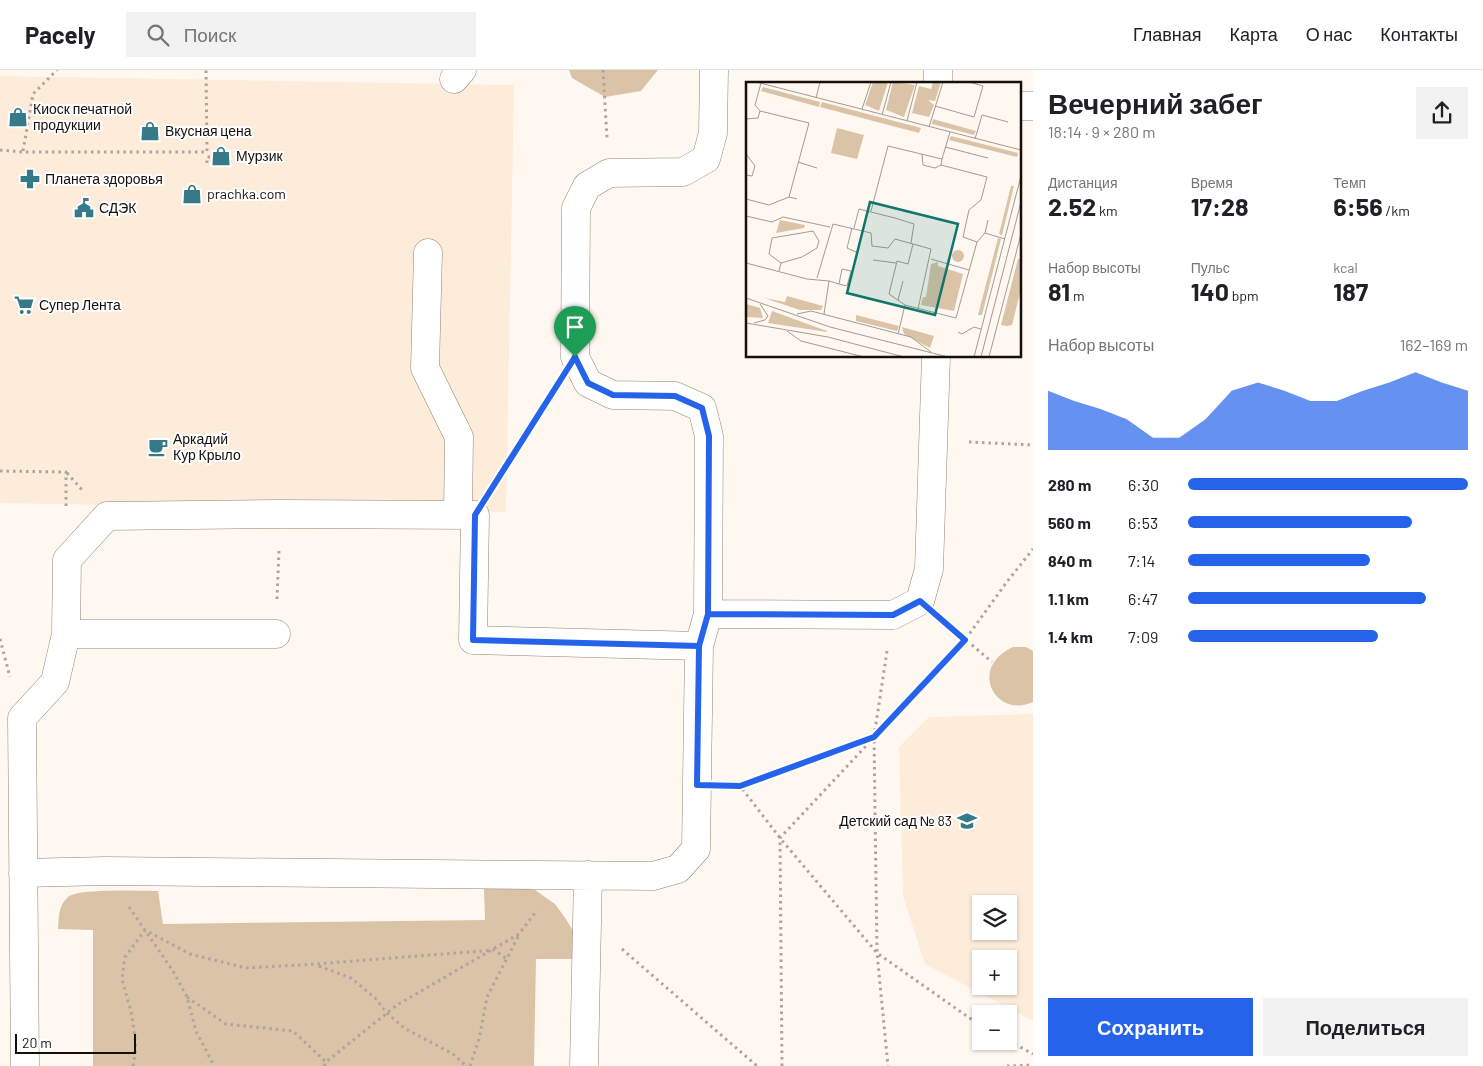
<!DOCTYPE html>
<html lang="ru">
<head>
<meta charset="utf-8">
<style>
  :root { --surface:#fff; --page:#f2f2f2; --text:#202124; --muted:#757577; --line:#e0e0e0; --accent:#2563eb }
  body { margin:0; font-family:Barlow,sans-serif; background:var(--page); color:var(--text); height:100vh; display:flex; flex-direction:column; font-size:19px; white-space:nowrap }
  * { box-sizing:border-box; margin:0 }
  p { font-size:16px; color:var(--muted) }
  .icon { flex:none; width:28px; height:28px; fill:none; stroke:currentColor; stroke-width:2; stroke-linecap:round; stroke-linejoin:round }
  .map { position:relative; flex:1; overflow:hidden }
  .panel { display:flex; flex-direction:column; background:var(--surface); width:450px }
  .panel>* { flex:none }
  .controls { position:absolute; left:972px; top:825px; display:grid; gap:10px }
  .controls a { display:grid; place-items:center; width:45px; height:45px; border-radius:0px; background:var(--surface); box-shadow:0 1px 4px #0004; font-size:25px }
  .scale { position:absolute; left:15px; bottom:12px; width:121px; box-sizing:border-box; padding-left:5px; border:2px solid #140f09; border-top:0; font-size:14px; line-height:18px; white-space:nowrap; color:#140f09; -webkit-text-stroke:4px #fff; paint-order:stroke }
  .pin { position:absolute; display:grid; place-items:center; width:42px; height:42px; color:#fff; margin:-51px -21px; border-radius:50% 50% 50% 0; rotate:-45deg; box-shadow:0 0 5px #0007 }
  .pin .icon { rotate:45deg }
  .round { display:grid; place-items:center; flex:none; width:52px; height:52px; border-radius:0px; background:var(--page) }
  .headline { display:flex; align-items:center; justify-content:space-between; height:85px; padding:0 15px }
  h1 { font-size:28px; font-weight:700; line-height:38px }
  .stats { display:grid; grid-template-columns:repeat(3,1fr); gap:8px; height:85px; padding:5px 15px }
  .stats div { display:grid; align-content:center }
  .stats b { font-size:25px; font-weight:700 }
  .stats small { font-size:14px; font-weight:400 }
  .stats p { font-size:14px }
  .chart { height:140px; padding:10px 15px }
  .chart p { display:flex; justify-content:space-between }
  .chart svg { width:100%; height:90px; margin-top:5px; fill:var(--accent); opacity:.7 }
  .primary-button { display:flex; gap:10px; margin-top:auto; padding:10px 15px }
  .primary-button a { flex:1; height:58px; border-radius:0px; background:var(--accent); color:#fff; font-size:20px; font-weight:700; line-height:58px; text-align:center }
  .primary-button a+a { background:var(--page); color:var(--text) }
  ul { padding:0 15px; list-style:none; font-size:16px }
  li { display:grid; grid-template-columns:80px 60px 1fr; align-items:center; height:38px }
  li i { height:12px; border-radius:6px; background:var(--accent) }
  header { display:flex; align-items:center; gap:30px; box-sizing:border-box; height:70px; padding:0 25px; background:var(--surface); border-bottom:1px solid var(--line) }
  header strong { font-size:24px }
  nav { display:flex; gap:28px; margin-inline-start:auto; font-size:18px }
  .search { width:350px; height:45px; background:var(--page); display:flex; align-items:center; gap:12px; box-sizing:border-box; padding:0 18px; border-radius:0px; color:var(--muted); font-size:19px }
  main { display:flex; flex:1; min-height:0 }
  .map>svg:first-child { display:block }
</style>
</head>
<body>
<header>
<strong>Pacely</strong>
<div class="search"><svg class="icon" aria-label="search" viewBox="0 0 24 24"><circle cx="10" cy="10" r="6"/><path d="M15 15l6 6"/></svg>Поиск</div>
<nav><a>Главная</a><a>Карта</a><a>О нас</a><a>Контакты</a></nav>
</header>
<main>
<div class="map">
<svg width="1033" height="996" viewBox="0 0 1033 996">
  <rect width="100%" height="100%" fill="#fff8f1"/>
  <path fill="#fdecd9" fill-rule="evenodd" d="M 0,6 L 514,15 L 506,442 L 0,433 Z
    M 1033,644 L 1033,951 L 925,894 L 903,826 L 899,677 L 929,647 ZM 981,834 L 1009,834 L 1009,861 L 981,861 ZM 981,889 L 1009,889 L 1009,916 L 981,916 Z"/>
  <path fill="#dbc3a7" d="M 569,0 L 658,0 L 641,21 L 605,27 L 572,8 Z
    M 1013,577 L 1026,577 L 1033,581 L 1033,632 C 996,649 967,598 1013,577 Z
    M 509,817 L 535,820 L 555,834 L 566,849 L 575,864 L 577,889 L 536,889 L 534,996 L 93,996 L 93,860 L 58,859 C 59,847 58,836 68,827 C 78,818 142,821 158,821 L 163,854 L 485,850 L 484,819 Z"/>
  <g fill="none" stroke-linecap="round" stroke-linejoin="round">
    <defs>
      <path id="minor" d="M 938,0 L 938,14
        M 454,9 L 462,0
        M 1019,36 L 1033,36
        M 428,183 L 425,298 L 459,367 L 458,445
        M 708,544 L 893,545 L 920,531 L 929,499 L 936,286
        M 66,564 L 276,564
        M 23,803 L 105,801 L 653,806 L 678,799 L 696,779 L 699,576 L 708,544 L 709,366 L 702,338 L 675,326 L 613,325 L 588,313 L 575,287 L 576,138 L 587,116 L 609,103 L 683,102 L 706,89 L 713,63 L 714,0
        M 25,996 L 22,648 L 55,612 L 66,564 L 67,490 L 107,446 L 280,444 L 475,445 L 473,570 L 699,576
        M 584,996 L 588,805"/>
    </defs>
    <use href="#minor" stroke="#918373" stroke-width="29"/>
    <path stroke="#aca59f" stroke-width="3" stroke-dasharray="2.5 4" stroke-linecap="butt" d="M 603,0 L 607,68
      M 0,80 L 23,82 L 207,82 L 206,0
      M 23,81 L 33,24 L 57,0
      M 207,93 L 207,87 L 215,87
      M 969,372 L 1033,375
      M 0,401 L 66,402 L 66,437
      M 67,403 L 83,421
      M 494,415 L 552,323
      M 277,529 L 279,480
      M 947,554 L 992,592
      M 0,569 L 10,607
      M 887,581 L 874,667 L 877,883 L 888,996
      M 731,716 L 740,716 L 780,768 L 877,883 L 981,956
      M 740,716 L 871,668
      M 129,837 L 173,901 L 187,927 L 196,961 L 214,996
      M 622,879 L 757,996
      M 319,896 L 351,908 L 375,928 L 387,943 L 404,958 L 453,984 L 466,996
      M 187,927 L 226,954 L 293,961 L 326,992
      M 1009,971 L 1033,984
      M 133,996 L 136,979 L 132,945 L 122,909 L 125,887 L 145,860 L 190,884 L 246,898 L 316,894 L 494,880 L 507,889
      M 324,996 L 326,992 L 397,935 L 519,864 L 537,840
      M 470,996 L 479,969 L 487,927 L 519,865
      M 782,996 L 780,768 L 965,570 L 1006,513 L 1033,479
      M 1007,996 L 1033,995"/>
    <use href="#minor" stroke="#fff" stroke-width="28"/>
  </g>
  <g fill="none" stroke-linecap="round" stroke-linejoin="round">
    <defs>
      <path id="route" d="M 575,287 L 588,313 L 613,325 L 675,326 L 702,338 L 709,366 L 708,544 L 699,576 L 697,715 L 740,716 L 874,667 L 965,570 L 920,531 L 893,545 L 708,544 L 699,576 L 473,570 L 475,445 L 575,287"/>
    </defs>
    <use href="#route" stroke="#fff" stroke-width="10"/>
    <use href="#route" stroke="#2563eb" stroke-width="6"/>
  </g>
  <defs>
    <symbol id="shop-bare" viewBox="-9 -9 18 18"><path d="M-5-2.5h2.3a2.7 3.5 0 0 1 5.4 0H5L5.5 6h-11ZM-1.5-2.5h3a1.5 2.3 0 0 0-3 0Z" fill="#367989" stroke="#fff" stroke-width="2.5" paint-order="stroke"/></symbol>
    <symbol id="pharmacy-bare" viewBox="-9 -9 18 18"><path d="M-2-6h4v4h4v4h-4v4h-4v-4h-4v-4h4Z" fill="#367989" stroke="#fff" stroke-width="2.5" paint-order="stroke"/></symbol>
    <symbol id="civic-bare" viewBox="-9 -9 18 18"><path d="M-.6-6.5H3V-4.5H.6V-3L4-1V1h2V6H-6V1h2V-1L-.6-3ZM-1.2 2.5V6h2.4V2.5Z" fill="#367989" stroke="#fff" stroke-width="2.5" paint-order="stroke"/></symbol>
    <symbol id="supermarket-bare" viewBox="-9 -9 18 18"><path d="M-6-5.5h2.5l.6 2H6L4.5 2H-2.5L-4.4-4H-6ZM-1.5 3.2a1.3 1.3 0 1 0 .1 0ZM3 3.2a1.3 1.3 0 1 0 .1 0Z" fill="#367989" stroke="#fff" stroke-width="2.5" paint-order="stroke"/></symbol>
    <symbol id="cafe-bare" viewBox="-9 -9 18 18"><path d="M-5.5-4.5H6V0H3Q3 3.5 0 3.5H-2.5Q-5.5 3.5-5.5 0ZM3-3.2v2h1.7v-2ZM-6 4.5H4V6H-6Z" fill="#367989" stroke="#fff" stroke-width="2.5" paint-order="stroke"/></symbol>
    <symbol id="school-bare" viewBox="-9 -9 18 18"><path d="M0-5L7-2L0 1L-7-2ZM-4 1L0 2.5L4 1V4Q0 6-4 4Z" fill="#367989" stroke="#fff" stroke-width="2.5" paint-order="stroke"/></symbol>
  </defs>
  <g fill-rule="evenodd">
    <use href="#shop-bare" x="4" y="33" width="28" height="28"/>
    <use href="#shop-bare" x="136" y="47" width="28" height="28"/>
    <use href="#shop-bare" x="207" y="72" width="28" height="28"/>
    <use href="#pharmacy-bare" x="16" y="95" width="28" height="28"/>
    <use href="#shop-bare" x="178" y="110" width="28" height="28"/>
    <use href="#civic-bare" x="70" y="124" width="28" height="28"/>
    <use href="#supermarket-bare" x="10" y="221" width="28" height="28"/>
    <use href="#cafe-bare" x="144" y="363" width="28" height="28"/>
    <use href="#school-bare" x="953" y="737" width="28" height="28"/>
  </g>
  <g text-anchor="middle" stroke-width="4" stroke-linejoin="round" paint-order="stroke">
    <g font-size="14" fill="#140f09" stroke="#fff" text-anchor="start">
      <text x="33" y="44">Киоск печатной<tspan x="33" dy="16">продукции</tspan></text>
      <text x="165" y="66">Вкусная цена</text>
      <text x="236" y="91">Мурзик</text>
      <text x="45" y="114">Планета здоровья</text>
      <text x="207" y="129">prachka.com</text>
      <text x="99" y="143">СДЭК</text>
      <text x="39" y="240">Супер Лента</text>
      <text x="173" y="374">Аркадий<tspan x="173" dy="16">Кур Крыло</tspan></text>
      <text x="952" y="756" text-anchor="end">Детский сад № 83</text>
    </g>
  </g>
  <g transform="translate(746 12)">
    <rect width="275" height="275" fill="#fff8f1"/>
    <path d="M 127,0 L 142,0 L 133,29 L 119,23 ZM 147,0 L 169,3 L 158,35 L 140,28 ZM 187,0 L 195,0 L 189,19 L 182,18 L 188,23 L 183,35 L 166,31 L 173,4 L 185,7 ZM 17,5 L 74,20 L 73,25 L 15,9 ZM 76,20 L 175,46 L 173,51 L 74,25 ZM 187,37 L 230,49 L 228,53 L 186,42 ZM 91,46 L 118,53 L 111,77 L 85,71 ZM 205,54 L 272,71 L 271,75 L 203,58 ZM 265,104 L 268,104 L 256,153 L 253,152 ZM 34,138 L 59,143 L 58,146 L 30,151 ZM 252,156 L 255,157 L 236,233 L 232,233 ZM206 174a6 6 0 1 1 12 0a6 6 0 1 1-12 0ZM 272,177 L 275,177 L 275,207 L 266,243 L 261,244 L 255,243 ZM 192,180 L 192,184 L 217,192 L 208,229 L 175,223 L 177,215 L 180,215 L 185,182 ZM 41,214 L 77,224 L 75,228 L 54,228 L 18,216 L 39,220 ZM 0,222 L 14,226 L 17,236 L 0,235 ZM 26,229 L 81,249 L 81,250 L 22,241 ZM 110,233 L 153,244 L 151,249 L 110,239 ZM 156,245 L 188,254 L 184,266 L 158,252 Z" fill="#dbc3a7"/>
    <path fill="none" stroke="#a19b94" stroke-width="1" d="M 10,0 L 275,68M 70,16 L 74,0M 189,24 L 228,35 L 237,4 L 223,0M 116,27 L 125,0M 14,29 L 63,41 L 43,115 L 51,117M 136,33 L 145,0M 0,37 L 12,36 L 14,29 L 9,23 L 15,1M 161,39 L 171,0M 183,45 L 197,0M 229,57 L 236,33 L 262,40M 199,65 L 242,76M 0,72 L 9,84 L 6,94 L 0,93M 176,72 L 177,83 L 189,86 L 195,83M 196,77 L 195,83 L 241,95 L 235,118 L 223,128 L 217,155 L 231,160 L 239,151 L 242,138M 52,80 L 71,86M 0,117 L 23,123 L 43,115M 125,129 L 142,64 L 196,77 L 204,50M 0,134 L 26,140 L 37,135 L 84,145M 106,146 L 101,166 L 112,171M 108,146 L 113,127 L 149,136 L 168,142 L 165,161M 239,151 L 259,157M 167,162 L 162,182 L 151,179 L 143,212 L 159,223 L 210,236 L 231,160M 185,177 L 223,188M 127,178 L 150,181M 0,181 L 61,197 L 83,199 L 78,232M 33,189 L 35,181 L 56,175 L 71,166 L 73,159 L 67,149 L 26,156 L 23,172 L 35,181M 71,196 L 87,142 L 125,151 L 126,164 L 142,166 L 149,157 L 185,167 L 172,227M 83,199 L 93,202 L 96,187 L 105,189 L 101,204 L 93,202M 0,216 L 84,245 L 202,275M 152,218 L 157,199M 51,232 L 65,229 L 165,255 L 185,270M 0,241 L 82,255 L 158,275M 8,241 L 19,238 L 22,234 L 14,222M 41,249 L 55,259 L 118,275M 212,250 L 216,252 L 228,245 L 235,247M 152,252 L 159,223M 228,275 L 275,94M 235,275 L 275,120M 243,275 L 275,152"/>
    <path fill="#0f766e" fill-opacity="0.15" stroke="#0f766e" stroke-width="2.5" d="M 124,120 L 212,142 L 189,233 L 101,211 Z"/>
    <rect width="275" height="275" fill="none" stroke="#140f09" stroke-width="2.5"/>
  </g>
</svg>
<div class="controls">
<a><svg class="icon" aria-label="layers" viewBox="0 0 24 24"><path d="M12 4l9 5-9 5-9-5zM3 14l9 5 9-5"/></svg></a>
<a>+</a>
<a>−</a>
</div>
<div class="scale">20 m</div>
<div class="pin" style="left:575px;top:287px;background:#1e9e55"><svg class="icon" aria-label="arrive" viewBox="0 0 24 24"><path d="M6 21V4h12l-3 4 3 4H6"/></svg></div>
</div>
<section class="panel">
<div class="headline"><div><h1>Вечерний забег</h1><p>18:14 · 9 × 280 m</p></div><a class="round"><svg class="icon" aria-label="share" viewBox="0 0 24 24"><path d="M12 15V3M7 8l5-5 5 5M5 13v7h14v-7"/></svg></a></div>
<div class="stats">
<div><p>Дистанция</p><b>2.52<small> km</small></b></div>
<div><p>Время</p><b>17:28</b></div>
<div><p>Темп</p><b>6:56<small> /km</small></b></div>
</div>
<div class="stats">
<div><p>Набор высоты</p><b>81<small> m</small></b></div>
<div><p>Пульс</p><b>140<small> bpm</small></b></div>
<div><p>kcal</p><b>187</b></div>
</div>
<div class="chart"><p><span>Набор высоты</span>162–169 m</p>
<svg viewBox="0 0 160 44" preserveAspectRatio="none"><path d="M0 44V15L10 20L20 24L30 29L40 38L50 38L60 29L70 15L80 11L90 15L100 20L110 20L120 15L130 11L140 6L150 11L160 15V44z"/></svg>
</div>
<ul>
<li><b>280 m</b>6:30<i style="width:100%"></i></li>
<li><b>560 m</b>6:53<i style="width:80%"></i></li>
<li><b>840 m</b>7:14<i style="width:65%"></i></li>
<li><b>1.1 km</b>6:47<i style="width:85%"></i></li>
<li><b>1.4 km</b>7:09<i style="width:68%"></i></li>
</ul>
<div class="primary-button"><a>Сохранить</a><a>Поделиться</a></div>
</section>
</main>
</body>
</html>
